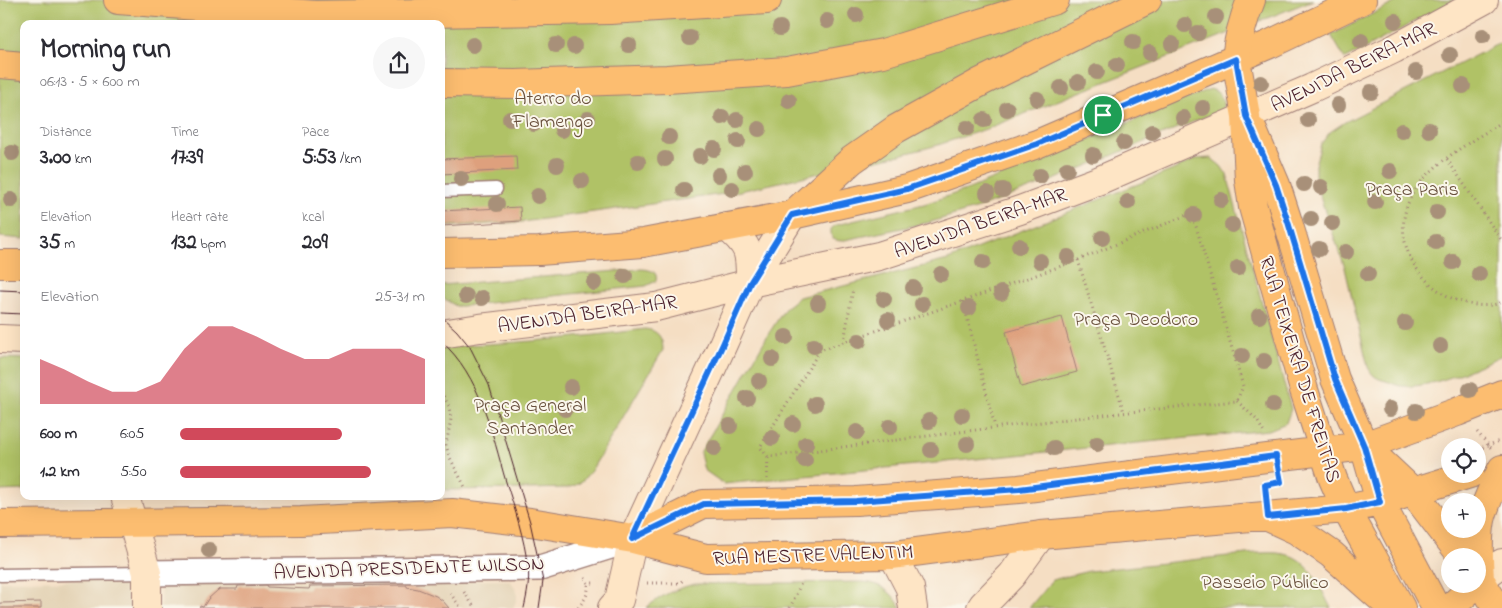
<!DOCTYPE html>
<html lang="en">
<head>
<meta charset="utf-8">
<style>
  :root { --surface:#fff; --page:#f7f7f7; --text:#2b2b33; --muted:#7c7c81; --accent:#d1495b }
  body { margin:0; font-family:"Indie Flower",sans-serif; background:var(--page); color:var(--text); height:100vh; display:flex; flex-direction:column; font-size:19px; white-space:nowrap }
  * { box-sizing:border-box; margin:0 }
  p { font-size:16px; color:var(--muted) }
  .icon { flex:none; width:28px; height:28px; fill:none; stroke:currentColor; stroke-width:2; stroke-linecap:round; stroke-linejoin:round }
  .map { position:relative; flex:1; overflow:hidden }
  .details { position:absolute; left:20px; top:20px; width:425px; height:480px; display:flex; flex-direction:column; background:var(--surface); border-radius:10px; box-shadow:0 5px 20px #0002 }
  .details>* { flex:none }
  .fabs { position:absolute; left:1441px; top:438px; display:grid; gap:10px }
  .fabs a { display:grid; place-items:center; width:45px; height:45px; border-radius:50%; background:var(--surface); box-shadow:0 5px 20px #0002; font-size:25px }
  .pin { position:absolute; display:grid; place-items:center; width:42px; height:42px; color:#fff; margin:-21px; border:2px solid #fff; border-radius:50%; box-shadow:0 1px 5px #0007 }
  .round { display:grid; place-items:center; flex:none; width:52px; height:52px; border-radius:26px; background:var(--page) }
  .headline { display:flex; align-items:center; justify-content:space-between; height:85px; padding:0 20px }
  h1 { font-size:28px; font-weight:800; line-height:38px }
  .figures { display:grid; grid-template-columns:repeat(3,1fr); gap:8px; height:85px; padding:5px 20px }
  .figures div { display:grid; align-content:center }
  .figures b { font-size:21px; font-weight:800 }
  .figures small { font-size:14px; font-weight:400 }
  .figures p { font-size:14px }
  .chart { height:140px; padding:10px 20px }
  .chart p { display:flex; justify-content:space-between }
  .chart svg { width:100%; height:90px; margin-top:5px; fill:var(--accent); opacity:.7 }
  ul { padding:0 20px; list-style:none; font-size:16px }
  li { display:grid; grid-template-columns:80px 60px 1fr; align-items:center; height:38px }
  li i { height:12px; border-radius:6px; background:var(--accent) }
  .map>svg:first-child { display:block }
</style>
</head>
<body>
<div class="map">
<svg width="1502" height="608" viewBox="0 0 1502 608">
  <rect width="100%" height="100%" fill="#fbf7ec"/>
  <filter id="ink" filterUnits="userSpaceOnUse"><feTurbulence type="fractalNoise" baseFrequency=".02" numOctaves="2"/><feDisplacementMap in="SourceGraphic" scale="10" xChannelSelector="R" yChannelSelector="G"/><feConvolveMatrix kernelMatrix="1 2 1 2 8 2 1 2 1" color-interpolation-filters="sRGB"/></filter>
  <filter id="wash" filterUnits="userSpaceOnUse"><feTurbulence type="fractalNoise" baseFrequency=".0096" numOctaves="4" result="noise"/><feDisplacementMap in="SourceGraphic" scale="20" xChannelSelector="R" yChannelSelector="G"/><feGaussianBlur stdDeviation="1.12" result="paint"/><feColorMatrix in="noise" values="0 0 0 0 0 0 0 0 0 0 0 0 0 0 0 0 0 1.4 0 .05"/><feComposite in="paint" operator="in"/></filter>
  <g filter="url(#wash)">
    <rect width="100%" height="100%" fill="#f5dec3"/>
    <path fill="#e3d2b4" d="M 118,580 L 122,582 L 128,589 L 132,598 L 134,608 L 0,608 L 0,581 Z
      M 510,580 L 517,592 L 517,599 L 513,608 L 160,608 L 161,590 L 166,583 Z"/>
    <path fill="#b0c266" stroke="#7d7048" d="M 0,0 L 1313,0 L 986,129 L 938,145 L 900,155 L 731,193 L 522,222 L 441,227 L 441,24 L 24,24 L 24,239 L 0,237 Z
      M 1400,0 L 1455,0 L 1345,59 L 1331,35 Z
      M 1502,42 L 1502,355 C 1475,368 1431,389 1401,386 C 1396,385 1391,383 1386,381 C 1377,379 1372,376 1368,367 L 1345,268 L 1318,191 L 1315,175 L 1315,165 L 1321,144 L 1330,132 L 1345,122 Z
      M 1210,89 C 1219,91 1224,98 1223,107 L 1219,111 L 1056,179 L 978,208 L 931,222 L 840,241 L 833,239 L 831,235 L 831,229 L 836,225 L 924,204 L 969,189 Z
      M 1211,158 L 1221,166 L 1227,175 L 1291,409 L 1286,423 L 1269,430 L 724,484 L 704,470 L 700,453 L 769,333 L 786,307 L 799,297 L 948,260 L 1173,170 L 1196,159 Z
      M 642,269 C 651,270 658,271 656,281 L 646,286 L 461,306 L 456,306 L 441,297 L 441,285 Z
      M 645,329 C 658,330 663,338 663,350 L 591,471 L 581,482 L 574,486 L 567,488 L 528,489 L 441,490 L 441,346 C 509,344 577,338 645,329 Z
      M 0,358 L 24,359 L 24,490 L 0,491 Z
      M 1256,553 C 1265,553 1275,552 1284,554 C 1310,558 1320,588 1331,608 L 1029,608 L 1052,580 L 1089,571 Z
      M 863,582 C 880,583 893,592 901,608 L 646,608 C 660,596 677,588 695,584 Z"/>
    <g id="blocks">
      <path fill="#dea07d" d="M 516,156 L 517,170 L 441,174 L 441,159 Z
        M 520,207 L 521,221 L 441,226 L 441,211 Z
        M 1062,317 L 1077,372 L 1021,387 L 1006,332 Z
        M 266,585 L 267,587 L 309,589 L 310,586 L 407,585 L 407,587 L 418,589 L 436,596 L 443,601 L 449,608 L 199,608 L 200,606 L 203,607 L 208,599 L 218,590 L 221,589 L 237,589 L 238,586 Z
        M 41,602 L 41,608 L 0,608 L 0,603 Z"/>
    </g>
  </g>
  <g filter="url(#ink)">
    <use href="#blocks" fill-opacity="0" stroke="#a07e77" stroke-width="1"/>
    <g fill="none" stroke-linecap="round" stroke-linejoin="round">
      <defs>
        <path id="lane" d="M 441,191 L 496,189
          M 0,575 L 147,573"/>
        <path id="street" d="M 147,573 L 540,568 L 633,539"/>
        <path id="secondary" d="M 727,227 C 751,247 750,254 750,283
          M 441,334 L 480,328 L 656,307 L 750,283 L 879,256 L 1020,210 L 1100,180 L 1312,88 L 1394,49 L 1484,0
          M 0,339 L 24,340
          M 125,496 L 147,573 L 147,608
          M 893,555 L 910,588 L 913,608
          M 1480,579 L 1502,563
          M 612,608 L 619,600 L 633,539 L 723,344 L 750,283 L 792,215
          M 981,608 L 983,605 L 1012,575 L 1041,535"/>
        <path id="primary" d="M 1236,59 L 1246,116 L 1249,180 L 1253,207 L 1304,390 L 1333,479 L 1346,509 L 1401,608
          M 1253,131 L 1276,185 L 1288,222 L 1335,379 L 1364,446 L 1380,502 L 1436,608
          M 441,253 L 539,251 L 643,243 L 792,215 L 907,189 L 1037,144 L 1270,44 L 1362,0
          M 0,264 L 24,264
          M 1365,447 L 1413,492 L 1462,556
          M 1268,517 L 1296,530 L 1331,554 L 1391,607
          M 0,524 L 301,521 L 452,513 L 530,522 L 633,539 L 706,558 L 893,555 L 1041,535 L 1346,509 L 1380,502 L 1470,474
          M 633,539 L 703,504 L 856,501 L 1019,489 L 1364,446 L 1457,412 L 1502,394
          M 1478,576 L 1497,608
          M 1480,579 C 1479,560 1477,540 1481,520 C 1485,502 1494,486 1502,469
          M 1450,608 L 1476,584"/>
        <path id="highway" d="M 118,0 L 315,15 L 610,10 L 767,0
          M 1236,59 C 1238,38 1243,20 1251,0
          M 0,64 L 24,66
          M 441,83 L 515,84 L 667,79 L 787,71 L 883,53 L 1055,0
          M 792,215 L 852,160 L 896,129 L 981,82 L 1147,0"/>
      </defs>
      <use href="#lane" stroke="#a07e77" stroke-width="15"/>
      <use href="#street" stroke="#a07e77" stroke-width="28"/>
      <use href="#secondary" stroke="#a07e77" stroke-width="30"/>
      <use href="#primary" stroke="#a07e77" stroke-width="30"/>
      <use href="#highway" stroke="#a07e77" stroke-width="30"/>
      <path stroke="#a07e77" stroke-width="3" stroke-dasharray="1 4" stroke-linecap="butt" d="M 1502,122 C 1470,143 1420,168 1407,206 C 1391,253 1431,300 1476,305 C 1484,306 1494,306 1502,302
        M 1447,159 L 1502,241
        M 1187,215 L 1195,223 L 1243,386 L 1237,401 C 1081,416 924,436 768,457 L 760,447 L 820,350 L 963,301 L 1078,260 Z
        M 1078,260 L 1124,412
        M 963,301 L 995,427
        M 844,342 L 853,288
        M 441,392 L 449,406 L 451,419 L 446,445 L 449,456 L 466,489
        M 1237,401 L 1257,420 L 1264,433
        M 1477,432 L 1491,448
        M 1478,449 L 1502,440
        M 767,479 L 768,457
        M 585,578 L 588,583 L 596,583
        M 647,583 L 680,583 L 684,579
        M 464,592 L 475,608
        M 450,593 L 461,608
        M 578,608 C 585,599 589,594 588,583
        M 790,608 L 802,581"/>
      <use href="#lane" stroke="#fff" stroke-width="12"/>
      <use href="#street" stroke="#fff" stroke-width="25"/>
      <use href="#secondary" stroke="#fee5c5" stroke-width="28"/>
      <use href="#primary" stroke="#fcbd6f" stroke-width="28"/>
      <use href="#highway" stroke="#fcbd6f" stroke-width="28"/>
      <path stroke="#4a1f2b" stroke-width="1" d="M 0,290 L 24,291
        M 0,313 L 24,314
        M 441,316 L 457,331 L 470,347 L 489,385 L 530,522 L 543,581 L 539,608
        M 441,341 C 481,376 492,434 506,482 C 515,509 524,538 528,567 C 530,580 527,595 524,608"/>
    </g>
    <g fill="#a89079">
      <circle cx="856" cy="15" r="8"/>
      <circle cx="1216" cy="17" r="8"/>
      <circle cx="827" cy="21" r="8"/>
      <circle cx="1395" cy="21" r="8"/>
      <circle cx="1185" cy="25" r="8"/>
      <circle cx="780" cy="28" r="8"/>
      <circle cx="1198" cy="33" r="8"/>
      <circle cx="1483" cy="36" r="8"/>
      <circle cx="690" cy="38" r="8"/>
      <circle cx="1361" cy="41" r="8"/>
      <circle cx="1133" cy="42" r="8"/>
      <circle cx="1172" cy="44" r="8"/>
      <circle cx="473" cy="45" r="8"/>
      <circle cx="556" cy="45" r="8"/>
      <circle cx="629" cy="45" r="8"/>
      <circle cx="574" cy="46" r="8"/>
      <circle cx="1150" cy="53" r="8"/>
      <circle cx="1450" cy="55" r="8"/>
      <circle cx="1117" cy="65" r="8"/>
      <circle cx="1097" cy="72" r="8"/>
      <circle cx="1416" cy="72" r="8"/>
      <circle cx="1078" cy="82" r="8"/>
      <circle cx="1261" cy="83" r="8"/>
      <circle cx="1463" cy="86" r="8"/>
      <circle cx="1061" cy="88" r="8"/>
      <circle cx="1371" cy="92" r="8"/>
      <circle cx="1037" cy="99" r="8"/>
      <circle cx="789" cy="101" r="8"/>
      <circle cx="1338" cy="105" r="8"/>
      <circle cx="1203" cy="108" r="8"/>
      <circle cx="1007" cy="109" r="8"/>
      <circle cx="722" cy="117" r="8"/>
      <circle cx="1183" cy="118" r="8"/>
      <circle cx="510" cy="119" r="8"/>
      <circle cx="588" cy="119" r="8"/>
      <circle cx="737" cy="120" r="8"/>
      <circle cx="984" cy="120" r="8"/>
      <circle cx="1308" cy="120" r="8"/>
      <circle cx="534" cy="124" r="8"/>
      <circle cx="967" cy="128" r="8"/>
      <circle cx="759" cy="129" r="8"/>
      <circle cx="562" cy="130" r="8"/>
      <circle cx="1429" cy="130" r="8"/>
      <circle cx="1402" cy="131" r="8"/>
      <circle cx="1152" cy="132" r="8"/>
      <circle cx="669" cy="137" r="8"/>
      <circle cx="738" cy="141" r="8"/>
      <circle cx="1124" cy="143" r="8"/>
      <circle cx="714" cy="149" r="8"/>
      <circle cx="12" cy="153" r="8"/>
      <circle cx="1093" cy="155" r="8"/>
      <circle cx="700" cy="156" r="8"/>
      <circle cx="665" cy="159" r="8"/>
      <circle cx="638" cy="162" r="8"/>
      <circle cx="557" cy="165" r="8"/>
      <circle cx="1067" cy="169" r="8"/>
      <circle cx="745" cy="171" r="8"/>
      <circle cx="1390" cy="171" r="8"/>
      <circle cx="719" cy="175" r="8"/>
      <circle cx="1040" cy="176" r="8"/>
      <circle cx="461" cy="179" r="8"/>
      <circle cx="582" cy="181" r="8"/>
      <circle cx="1304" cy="184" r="8"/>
      <circle cx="1321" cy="187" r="8"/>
      <circle cx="732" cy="189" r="8"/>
      <circle cx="684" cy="190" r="8"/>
      <circle cx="1003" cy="190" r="8"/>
      <circle cx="987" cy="193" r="8"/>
      <circle cx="538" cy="196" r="8"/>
      <circle cx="11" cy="200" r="8"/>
      <circle cx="1221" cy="200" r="8"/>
      <circle cx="1128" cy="202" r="8"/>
      <circle cx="1375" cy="202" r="8"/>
      <circle cx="497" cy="204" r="8"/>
      <circle cx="1437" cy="212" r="8"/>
      <circle cx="1194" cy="215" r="8"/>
      <circle cx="1311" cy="219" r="8"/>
      <circle cx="1332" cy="223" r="8"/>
      <circle cx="1232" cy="225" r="8"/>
      <circle cx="1102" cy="238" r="8"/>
      <circle cx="1436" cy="242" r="8"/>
      <circle cx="1019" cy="246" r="8"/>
      <circle cx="1319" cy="249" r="8"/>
      <circle cx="1346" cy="252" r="8"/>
      <circle cx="1068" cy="257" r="8"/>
      <circle cx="1040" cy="261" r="8"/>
      <circle cx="983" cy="262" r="8"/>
      <circle cx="1453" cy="262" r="8"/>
      <circle cx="1238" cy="268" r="8"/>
      <circle cx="941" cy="274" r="8"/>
      <circle cx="1368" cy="274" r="8"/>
      <circle cx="1479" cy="274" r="8"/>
      <circle cx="625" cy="276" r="8"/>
      <circle cx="594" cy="283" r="8"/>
      <circle cx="913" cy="288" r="8"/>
      <circle cx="1001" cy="293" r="8"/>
      <circle cx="466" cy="296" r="8"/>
      <circle cx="482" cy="298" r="8"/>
      <circle cx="884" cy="299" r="8"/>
      <circle cx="818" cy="303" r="8"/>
      <circle cx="922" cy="304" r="8"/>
      <circle cx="969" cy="308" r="8"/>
      <circle cx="1259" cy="316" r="8"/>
      <circle cx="888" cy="320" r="8"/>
      <circle cx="1405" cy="323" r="8"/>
      <circle cx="786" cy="337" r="8"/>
      <circle cx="859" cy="341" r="8"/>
      <circle cx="814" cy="346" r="8"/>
      <circle cx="1440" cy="346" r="8"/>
      <circle cx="1242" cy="356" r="8"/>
      <circle cx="772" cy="359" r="8"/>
      <circle cx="1264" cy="361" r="8"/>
      <circle cx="759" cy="381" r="8"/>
      <circle cx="571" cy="387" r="8"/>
      <circle cx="1470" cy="390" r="8"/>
      <circle cx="747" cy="398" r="8"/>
      <circle cx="815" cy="404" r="8"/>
      <circle cx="1273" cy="405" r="8"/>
      <circle cx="565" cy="409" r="8"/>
      <circle cx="1390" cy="409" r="8"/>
      <circle cx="1416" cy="411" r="8"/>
      <circle cx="962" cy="415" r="8"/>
      <circle cx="929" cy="421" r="8"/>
      <circle cx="793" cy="424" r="8"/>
      <circle cx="730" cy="426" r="8"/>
      <circle cx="890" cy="427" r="8"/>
      <circle cx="857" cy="432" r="8"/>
      <circle cx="772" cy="438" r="8"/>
      <circle cx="806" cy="444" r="8"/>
      <circle cx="967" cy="444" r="8"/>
      <circle cx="1097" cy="444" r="8"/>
      <circle cx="714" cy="448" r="8"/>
      <circle cx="1054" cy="448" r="8"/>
      <circle cx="931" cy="450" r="8"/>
      <circle cx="805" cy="460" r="8"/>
      <circle cx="209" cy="550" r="8"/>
    </g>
  </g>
  <g fill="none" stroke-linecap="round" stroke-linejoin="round" filter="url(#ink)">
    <defs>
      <path id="route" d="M 1236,59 L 1246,116 L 1276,185 L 1288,222 L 1335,379 L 1364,446 L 1380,502 L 1346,509 L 1268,517 L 1265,485 L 1281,482 L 1276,456 L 1019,489 L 856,501 L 704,504 L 632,539 L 723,344 L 750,283 L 792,215 L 907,189 L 1037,144 Z"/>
    </defs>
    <use href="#route" stroke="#fff" stroke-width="10"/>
    <use href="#route" stroke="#1a73e8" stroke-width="6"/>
  </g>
  <g text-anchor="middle" stroke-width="4" stroke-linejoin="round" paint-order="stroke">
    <g font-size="20" fill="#4a1f2b" stroke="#fbf7ec">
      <text transform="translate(1353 66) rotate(-26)" y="7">AVENIDA BEIRA-MAR</text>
      <text transform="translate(980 222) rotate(-19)" y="7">AVENIDA BEIRA-MAR</text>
      <text transform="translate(587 313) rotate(-8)" y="7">AVENIDA BEIRA-MAR</text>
      <text transform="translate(1301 369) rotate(73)" y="7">RUA TEIXEIRA DE FREITAS</text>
      <text transform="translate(813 554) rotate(-2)" y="7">RUA MESTRE VALENTIM</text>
      <text transform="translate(409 567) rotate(-2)" y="7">AVENIDA PRESIDENTE WILSON</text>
    </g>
    <g font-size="20" fill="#69503d" stroke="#fbf7ec">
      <text x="553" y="104">Aterro do<tspan x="553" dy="23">Flamengo</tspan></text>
      <text x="1412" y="195">Praça Paris</text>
      <text x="1136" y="325">Praça Deodoro</text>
      <text x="530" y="411">Praça General<tspan x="530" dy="23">Santander</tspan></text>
      <text x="1265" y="588">Passeio Público</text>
    </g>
  </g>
</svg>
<div class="fabs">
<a><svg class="icon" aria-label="locate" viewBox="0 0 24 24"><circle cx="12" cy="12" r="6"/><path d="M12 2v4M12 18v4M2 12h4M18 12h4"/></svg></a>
<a>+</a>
<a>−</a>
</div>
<div class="pin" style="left:1103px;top:115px;background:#1e9e55"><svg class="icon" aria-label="arrive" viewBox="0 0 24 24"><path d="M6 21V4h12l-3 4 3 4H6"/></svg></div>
<section class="details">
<div class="headline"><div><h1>Morning run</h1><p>06:13 · 5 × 600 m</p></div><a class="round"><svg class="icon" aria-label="share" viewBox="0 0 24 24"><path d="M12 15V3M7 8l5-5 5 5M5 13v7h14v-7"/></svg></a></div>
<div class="figures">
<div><p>Distance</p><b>3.00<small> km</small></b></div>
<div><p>Time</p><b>17:39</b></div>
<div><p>Pace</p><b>5:53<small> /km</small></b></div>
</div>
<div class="figures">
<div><p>Elevation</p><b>35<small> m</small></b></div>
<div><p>Heart rate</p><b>132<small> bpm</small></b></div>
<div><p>kcal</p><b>209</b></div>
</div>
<div class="chart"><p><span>Elevation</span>25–31 m</p>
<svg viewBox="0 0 160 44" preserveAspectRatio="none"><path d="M0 44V22L10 27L20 33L30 38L40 38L50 33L60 17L70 6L80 6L90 11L100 17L110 22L120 22L130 17L140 17L150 17L160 22V44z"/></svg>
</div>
<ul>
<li><b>600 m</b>6:05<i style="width:66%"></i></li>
<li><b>1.2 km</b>5:50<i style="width:78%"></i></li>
</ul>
</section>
</div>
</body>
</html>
